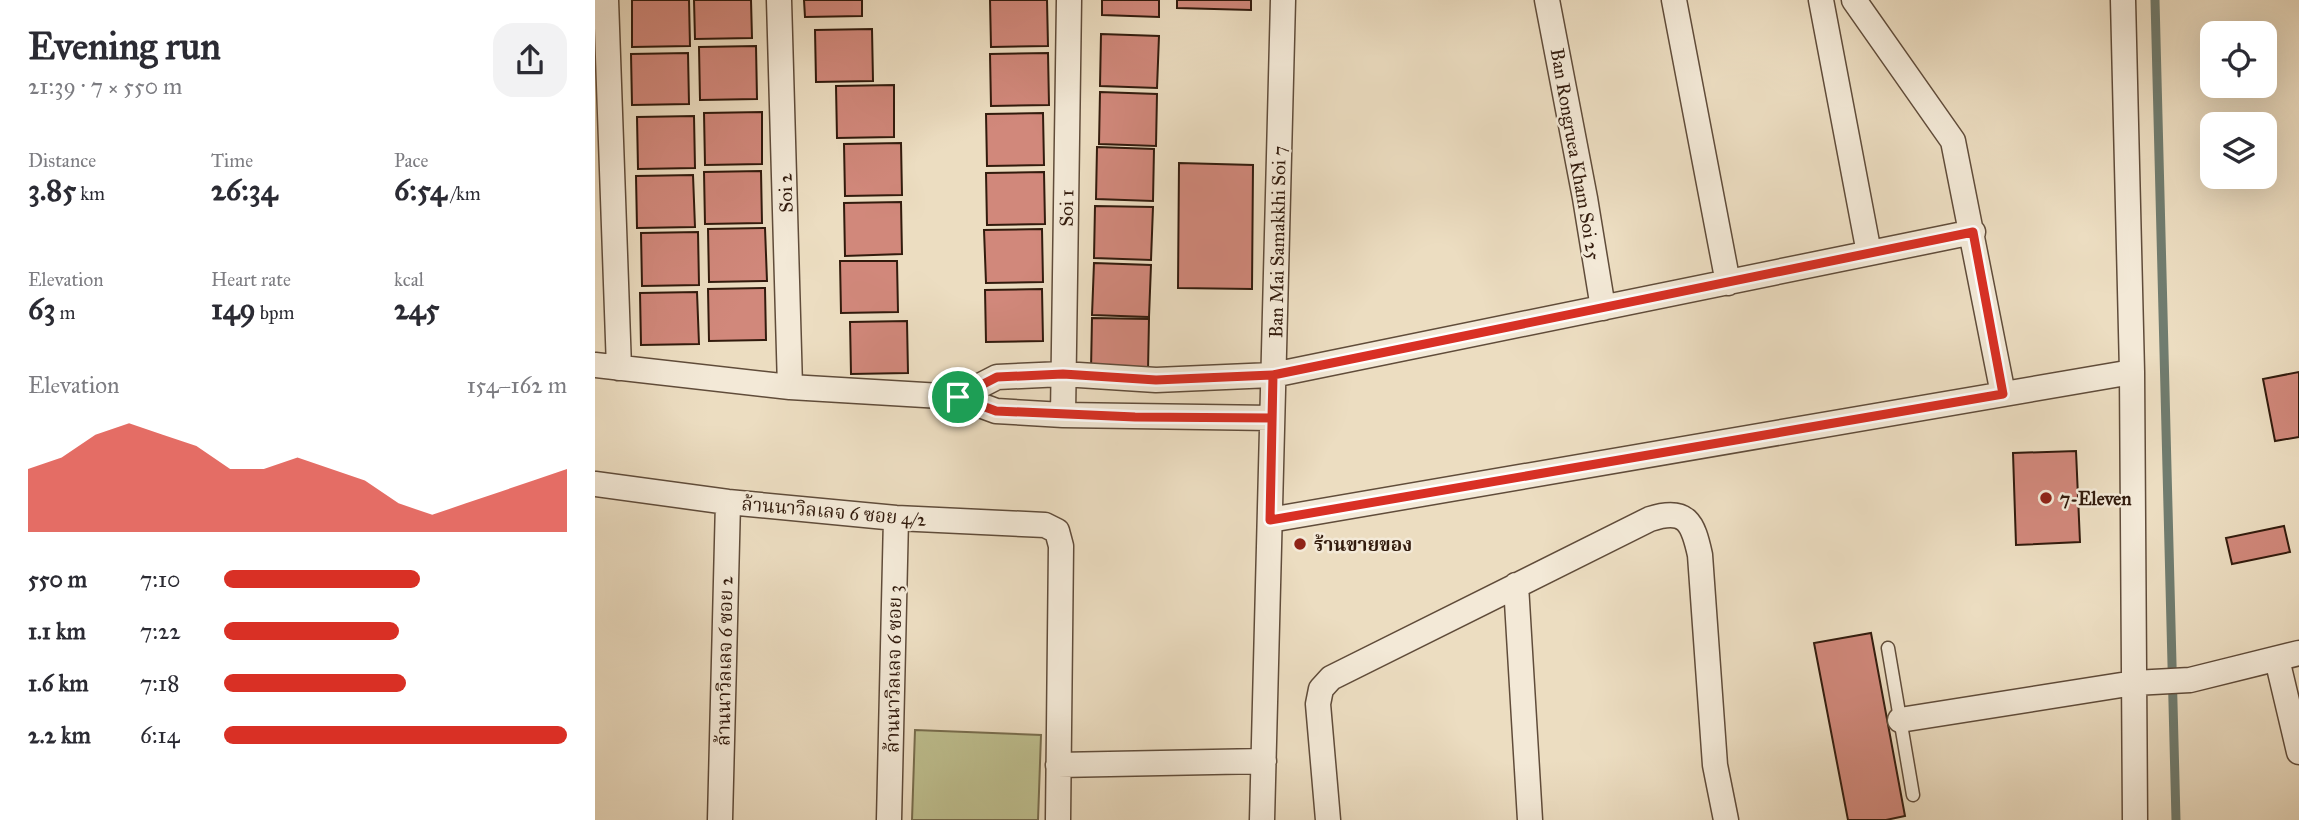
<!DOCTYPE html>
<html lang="en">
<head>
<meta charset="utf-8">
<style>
  :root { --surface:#fff; --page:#f2f2f3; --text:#2b2b33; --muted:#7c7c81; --accent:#d93025 }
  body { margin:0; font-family:"IM FELL Great Primer","Noto Serif Thai",serif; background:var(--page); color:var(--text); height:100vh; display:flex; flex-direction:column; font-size:26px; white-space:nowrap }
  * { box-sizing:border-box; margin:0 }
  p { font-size:23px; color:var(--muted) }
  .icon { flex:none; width:38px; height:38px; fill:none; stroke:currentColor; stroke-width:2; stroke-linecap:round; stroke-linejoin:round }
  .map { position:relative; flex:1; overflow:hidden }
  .panel { display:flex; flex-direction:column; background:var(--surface); width:595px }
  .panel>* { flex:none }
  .fabs { position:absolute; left:1605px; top:21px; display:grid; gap:14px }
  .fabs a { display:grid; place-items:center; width:77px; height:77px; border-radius:14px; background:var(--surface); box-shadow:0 7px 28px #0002; font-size:35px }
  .pin { position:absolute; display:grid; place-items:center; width:60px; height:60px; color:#fff; margin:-30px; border:4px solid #fff; border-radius:50%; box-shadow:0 2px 7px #0007 }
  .round { display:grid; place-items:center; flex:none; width:74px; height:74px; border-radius:21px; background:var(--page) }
  .head { display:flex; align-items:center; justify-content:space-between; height:119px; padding:0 28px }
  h1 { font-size:38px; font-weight:700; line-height:52px }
  .stats { display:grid; grid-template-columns:repeat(3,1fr); gap:10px; height:119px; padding:7px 28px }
  .stats div { display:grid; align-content:center }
  .stats b { font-size:30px; font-weight:700 }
  .stats small { font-size:19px; font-weight:400 }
  .stats p { font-size:19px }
  .chart { height:196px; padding:14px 28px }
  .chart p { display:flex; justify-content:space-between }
  .chart svg { width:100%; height:126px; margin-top:7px; fill:var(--accent); opacity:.7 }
  ul { padding:0 28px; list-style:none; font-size:23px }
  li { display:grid; grid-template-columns:112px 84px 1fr; align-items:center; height:52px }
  li i { height:18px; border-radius:9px; background:var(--accent) }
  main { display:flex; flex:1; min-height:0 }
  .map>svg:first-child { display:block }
</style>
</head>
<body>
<main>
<section class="panel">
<div class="head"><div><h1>Evening run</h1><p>21:39 · 7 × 550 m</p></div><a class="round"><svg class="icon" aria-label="share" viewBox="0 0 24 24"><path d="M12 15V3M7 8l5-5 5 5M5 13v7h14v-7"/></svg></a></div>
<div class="stats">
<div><p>Distance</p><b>3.85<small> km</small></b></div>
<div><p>Time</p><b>26:34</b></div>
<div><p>Pace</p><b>6:54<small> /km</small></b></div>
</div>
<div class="stats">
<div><p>Elevation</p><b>63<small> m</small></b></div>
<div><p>Heart rate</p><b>149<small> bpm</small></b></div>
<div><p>kcal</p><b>245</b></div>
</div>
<div class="chart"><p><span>Elevation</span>154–162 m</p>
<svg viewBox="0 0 160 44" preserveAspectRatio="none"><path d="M0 44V22L10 18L20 10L30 6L40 10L50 14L60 22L70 22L80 18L90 22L100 26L110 34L120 38L130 34L140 30L150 26L160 22V44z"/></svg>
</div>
<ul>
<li><b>550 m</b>7:10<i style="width:57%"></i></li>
<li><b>1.1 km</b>7:22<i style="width:51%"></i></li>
<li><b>1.6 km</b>7:18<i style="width:53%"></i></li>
<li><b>2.2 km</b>6:14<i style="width:100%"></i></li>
</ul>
</section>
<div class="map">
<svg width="1704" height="820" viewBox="0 0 1704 820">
  <rect width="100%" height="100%" fill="#ecddc1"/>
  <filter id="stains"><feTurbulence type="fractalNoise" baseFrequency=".00286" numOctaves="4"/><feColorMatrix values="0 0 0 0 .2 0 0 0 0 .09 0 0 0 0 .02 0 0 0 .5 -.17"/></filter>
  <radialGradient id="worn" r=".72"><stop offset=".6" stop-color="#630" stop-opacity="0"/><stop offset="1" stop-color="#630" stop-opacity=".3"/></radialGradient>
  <path fill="#bebf8f" stroke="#786d4e" stroke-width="2" d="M 320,730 L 446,735 L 443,820 L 317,820 Z"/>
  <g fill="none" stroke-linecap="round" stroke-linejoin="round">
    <path stroke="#707c6f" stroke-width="9" d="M 1560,0 L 1581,820"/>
  </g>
  <path fill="#d1887b" stroke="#321b0d" stroke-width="2" d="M 37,0 L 94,0 L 95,46 L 37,47 Z
    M 99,0 L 156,0 L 157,38 L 100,39 Z
    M 209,0 L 267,0 L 267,16 L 210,17 Z
    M 395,0 L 452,0 L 453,46 L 396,47 Z
    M 507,0 L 564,0 L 564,17 L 507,15 Z
    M 582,0 L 656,0 L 656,10 L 582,8 Z
    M 277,29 L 278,81 L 221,82 L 220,30 Z
    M 506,34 L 564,36 L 562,88 L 505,86 Z
    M 161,46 L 162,99 L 105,100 L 104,47 Z
    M 93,53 L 94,104 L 37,105 L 36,54 Z
    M 453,53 L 454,105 L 396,106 L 395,54 Z
    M 299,85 L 299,137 L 242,138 L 241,86 Z
    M 505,92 L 562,94 L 561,146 L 504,144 Z
    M 167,112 L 167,164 L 110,165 L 109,113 Z
    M 448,113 L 449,165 L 392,166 L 391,114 Z
    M 99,116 L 100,168 L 43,169 L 42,117 Z
    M 306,143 L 307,195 L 250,196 L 249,144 Z
    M 502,147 L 559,149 L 558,201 L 501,199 Z
    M 584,163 L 658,165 L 657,289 L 583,288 Z
    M 166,171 L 167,223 L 110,224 L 109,172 Z
    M 449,172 L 450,224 L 392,225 L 391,173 Z
    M 98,175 L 100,227 L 42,228 L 41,176 Z
    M 306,202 L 307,254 L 250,256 L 249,203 Z
    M 500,206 L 558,207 L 556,260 L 499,258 Z
    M 170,228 L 172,281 L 114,282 L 113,229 Z
    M 447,229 L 448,282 L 391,283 L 389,230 Z
    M 103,232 L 104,285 L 47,286 L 46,233 Z
    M 245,261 L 302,261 L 303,312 L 246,313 Z
    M 499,263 L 556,265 L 554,317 L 497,315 Z
    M 170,288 L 171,340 L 114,341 L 113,289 Z
    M 447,289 L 448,341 L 391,342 L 390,290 Z
    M 102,292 L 104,344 L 46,345 L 45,293 Z
    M 497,318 L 554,319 L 553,371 L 496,370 Z
    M 312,321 L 313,373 L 256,374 L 255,322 Z
    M 1704,372 L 1704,437 L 1680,441 L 1668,379 Z
    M 1481,451 L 1485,542 L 1421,545 L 1418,453 Z
    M 1689,526 L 1695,552 L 1637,564 L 1631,538 Z
    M 1276,633 L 1310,816 L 1291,820 L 1253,820 L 1219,643 Z"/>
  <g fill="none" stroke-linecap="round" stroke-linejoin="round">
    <defs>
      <path id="lane" d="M 1293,648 L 1318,795"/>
      <path id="street" d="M 11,0 L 24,368
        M 184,0 L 195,387
        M 952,0 L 990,198 L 1008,308
        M 1079,0 L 1133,283
        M 1226,0 L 1274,253
        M 1259,0 L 1358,141 L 1408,394
        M 1528,0 L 1537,372 L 1540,820
        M 0,365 L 195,387 L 363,397 L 401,411 L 468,415 L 677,418
        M 363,397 L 402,377 L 468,374 L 561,380 L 678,375 L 1378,232
        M 468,415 L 474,0
        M 0,484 L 133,502 L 301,518 L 450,525 L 462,531 L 466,546 L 463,820
        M 675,520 L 1537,372
        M 921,585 L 935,820
        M 1682,659 L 1704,752
        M 1305,720 L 1539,683 L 1595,680 L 1704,653
        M 463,765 L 669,761
        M 125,820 L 133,502
        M 294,820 L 301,518
        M 667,820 L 688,0
        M 733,820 L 723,704 L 726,689 L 736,678 L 1055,519 C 1092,507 1098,523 1105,555 L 1120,765 L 1131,820"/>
    </defs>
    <use href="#lane" stroke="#604c3a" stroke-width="15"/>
    <use href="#street" stroke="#604c3a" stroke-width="27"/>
    <use href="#lane" stroke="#f3e9d7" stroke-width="12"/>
    <use href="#street" stroke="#f3e9d7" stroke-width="24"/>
  </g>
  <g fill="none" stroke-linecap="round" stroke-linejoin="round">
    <defs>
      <path id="route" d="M 363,397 L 401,411 L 540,417 L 677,418 L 678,375 L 1378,232 L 1408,394 L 675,520 L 678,375 L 561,380 L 468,374 L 402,377 L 363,397"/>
    </defs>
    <use href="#route" stroke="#fff" stroke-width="14"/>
    <use href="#route" stroke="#d93025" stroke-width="9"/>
  </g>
  <g fill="#8f2418" stroke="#f3e9d7" stroke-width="2.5">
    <circle cx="1451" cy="498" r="7"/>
    <circle cx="705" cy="544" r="7"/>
  </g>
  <g text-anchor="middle" stroke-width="5" stroke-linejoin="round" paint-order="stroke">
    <g font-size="19" fill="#321b0d" stroke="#f3e9d7">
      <text transform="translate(981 154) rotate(80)" y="7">Ban Rongruea Kham Soi 25</text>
      <text transform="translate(190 193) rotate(-92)" y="7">Soi 2</text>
      <text transform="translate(471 208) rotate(-89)" y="7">Soi 1</text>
      <text transform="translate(682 242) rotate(-89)" y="7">Ban Mai Samakkhi Soi 7</text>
      <text transform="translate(239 511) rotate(5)" y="7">ล้านนาวิลเลจ 6 ซอย 4/2</text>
      <text transform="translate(129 661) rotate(-89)" y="7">ล้านนาวิลเลจ 6 ซอย 2</text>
      <text transform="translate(298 669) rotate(-89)" y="7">ล้านนาวิลเลจ 6 ซอย 3</text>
    </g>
    <g font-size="19" font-weight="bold" fill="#321b0d" stroke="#f3e9d7" text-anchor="start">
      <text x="1465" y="505">7-Eleven</text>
      <text x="719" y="551">ร้านขายของ</text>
    </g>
  </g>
  <rect width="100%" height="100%" filter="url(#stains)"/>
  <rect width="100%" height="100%" fill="url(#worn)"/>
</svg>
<div class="fabs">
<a><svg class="icon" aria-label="locate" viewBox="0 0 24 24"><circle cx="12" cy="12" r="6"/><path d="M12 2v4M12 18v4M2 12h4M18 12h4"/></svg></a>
<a><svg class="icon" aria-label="layers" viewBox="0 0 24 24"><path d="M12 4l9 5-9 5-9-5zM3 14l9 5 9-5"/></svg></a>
</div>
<div class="pin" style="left:363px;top:397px;background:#1e9e55"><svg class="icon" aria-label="arrive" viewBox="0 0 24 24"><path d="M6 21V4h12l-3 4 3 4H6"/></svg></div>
</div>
</main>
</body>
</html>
